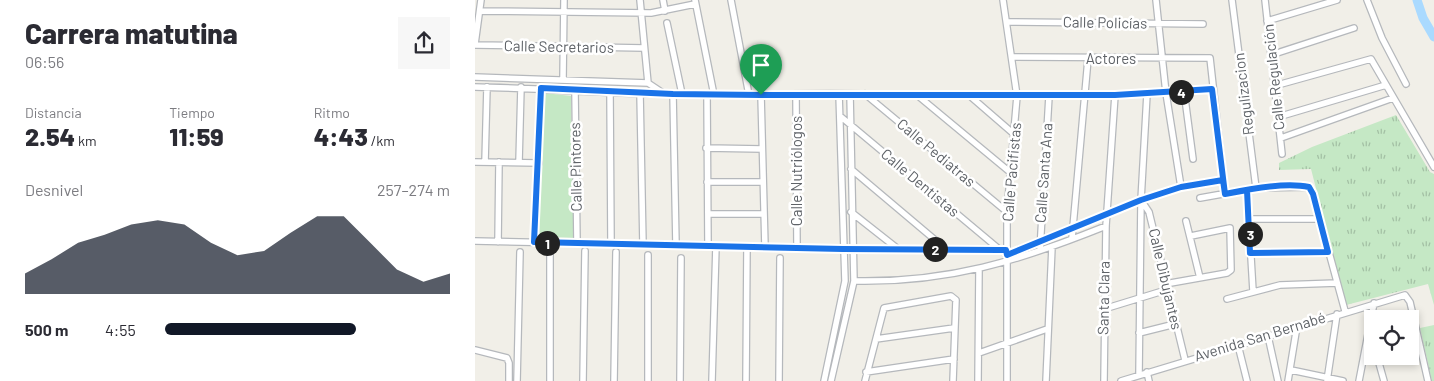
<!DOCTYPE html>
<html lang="es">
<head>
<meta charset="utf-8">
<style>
  :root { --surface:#fff; --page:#f7f7f7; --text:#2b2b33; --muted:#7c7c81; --accent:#111827 }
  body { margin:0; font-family:Barlow,sans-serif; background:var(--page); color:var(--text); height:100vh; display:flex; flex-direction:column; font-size:19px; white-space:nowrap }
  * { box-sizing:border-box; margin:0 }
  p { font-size:16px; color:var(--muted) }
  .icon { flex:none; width:28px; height:28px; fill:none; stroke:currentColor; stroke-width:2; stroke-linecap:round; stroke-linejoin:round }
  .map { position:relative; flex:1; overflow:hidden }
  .details { display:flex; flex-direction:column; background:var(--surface); width:475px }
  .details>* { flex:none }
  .fabs { position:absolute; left:889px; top:310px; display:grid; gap:10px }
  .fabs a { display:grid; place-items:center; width:55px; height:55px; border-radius:0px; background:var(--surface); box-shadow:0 2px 8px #0003; font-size:25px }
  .pin { position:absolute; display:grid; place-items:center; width:42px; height:42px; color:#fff; margin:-51px -21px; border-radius:50% 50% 50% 0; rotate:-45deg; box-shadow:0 0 5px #0007 }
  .pin .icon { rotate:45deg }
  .km { position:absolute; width:25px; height:25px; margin:-12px; border-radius:50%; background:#222; color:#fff; font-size:14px; line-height:25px; text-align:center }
  .round { display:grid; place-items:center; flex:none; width:52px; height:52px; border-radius:0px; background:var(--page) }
  .overview { display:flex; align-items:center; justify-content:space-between; height:85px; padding:0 25px }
  h1 { font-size:28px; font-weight:800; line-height:38px }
  .metrics { display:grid; grid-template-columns:repeat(3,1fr); gap:8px; height:85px; padding:5px 25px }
  .metrics div { display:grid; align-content:center }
  .metrics b { font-size:25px; font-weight:800 }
  .metrics small { font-size:14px; font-weight:400 }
  .metrics p { font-size:14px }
  .chart { height:140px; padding:10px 25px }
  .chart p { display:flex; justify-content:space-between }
  .chart svg { width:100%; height:90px; margin-top:5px; fill:var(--accent); opacity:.7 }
  ul { padding:0 25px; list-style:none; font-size:16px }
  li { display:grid; grid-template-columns:80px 60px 1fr; align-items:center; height:38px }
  li i { height:12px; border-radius:6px; background:var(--accent) }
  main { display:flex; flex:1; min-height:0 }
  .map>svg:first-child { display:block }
</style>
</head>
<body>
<main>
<section class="details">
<div class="overview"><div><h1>Carrera matutina</h1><p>06:56</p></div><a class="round"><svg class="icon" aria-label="share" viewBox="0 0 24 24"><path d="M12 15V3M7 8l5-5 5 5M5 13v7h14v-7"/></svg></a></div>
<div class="metrics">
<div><p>Distancia</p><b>2.54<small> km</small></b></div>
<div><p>Tiempo</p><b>11:59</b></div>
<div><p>Ritmo</p><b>4:43<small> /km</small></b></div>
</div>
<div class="chart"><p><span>Desnivel</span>257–274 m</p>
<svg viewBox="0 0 160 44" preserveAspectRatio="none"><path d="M0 44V34L10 27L20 19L30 15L40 10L50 8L60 10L70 19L80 25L90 23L100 14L110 6L120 6L130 19L140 32L150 38L160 34V44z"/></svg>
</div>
<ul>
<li><b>500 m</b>4:55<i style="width:67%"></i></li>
</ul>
</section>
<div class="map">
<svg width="959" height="381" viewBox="0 0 959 381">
  <defs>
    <pattern id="grass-tufts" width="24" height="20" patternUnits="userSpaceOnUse" patternTransform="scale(1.25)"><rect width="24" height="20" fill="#c5e8c5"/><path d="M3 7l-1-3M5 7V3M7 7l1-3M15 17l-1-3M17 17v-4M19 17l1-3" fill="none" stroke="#a3c0a4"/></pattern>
  </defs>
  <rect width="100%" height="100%" fill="#f1efe8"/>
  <path fill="url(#grass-tufts)" d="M 921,115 L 955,172 L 959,174 L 959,305 L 953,284 L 871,305 L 836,169 L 804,170 L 804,163 L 837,147 Z
    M 959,325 L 959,381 L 957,381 L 945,328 Z"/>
  <path fill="#c5e8c5" d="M 70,93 L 96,96 L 99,238 L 63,237 Z"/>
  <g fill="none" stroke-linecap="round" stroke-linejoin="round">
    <path stroke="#aadaff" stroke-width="9" d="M 942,0 L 948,18 L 959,37"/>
    <defs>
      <path id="minor" d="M 165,0 L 173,83
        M 188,0 L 190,11
        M 220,0 L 239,95
        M 256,0 L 274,95
        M 528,0 L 542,96 L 532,212 L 532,381
        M 681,0 L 691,93 L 706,187
        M 757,0 L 781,188
        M 790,0 L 807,154
        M 892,0 L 907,38 L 931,84
        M 5,11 L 176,13 L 220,4
        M 792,21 L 862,0
        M 532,22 L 728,24
        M 192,23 L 207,94
        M 0,44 L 6,0
        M 0,45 L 169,48
        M 796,55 L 879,28
        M 538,57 L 735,58 L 750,194
        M 0,77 L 173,83 L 188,93
        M 88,79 L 89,0
        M 799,86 L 896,59 L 959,167
        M 0,87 C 67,88 133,94 200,94 C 266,95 331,93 397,94 C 510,96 624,99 737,89
        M 100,91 L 102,243
        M 709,91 L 718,159
        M 135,92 L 136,243
        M 165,93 L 168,245
        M 198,94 L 201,245
        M 232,94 L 233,246
        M 390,94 L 532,212
        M 286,95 L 290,247
        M 321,95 L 322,248
        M 442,95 L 536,173
        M 495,96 L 540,135
        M 365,116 L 524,249
        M 803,117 L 911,85
        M 806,138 L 918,98
        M 231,148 L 287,149
        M 0,162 L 64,163
        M 10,162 L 12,87
        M 44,162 L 46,87
        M 376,169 L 472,250
        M 232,182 L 287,182
        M 772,190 L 778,291
        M 725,198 L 781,188 L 834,187 L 838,194 L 870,311
        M 666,200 L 674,212 L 710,360
        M 376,212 L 423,249
        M 233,214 L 288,214
        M 774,219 L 845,219
        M 711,221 L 725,278
        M 597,238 L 613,59
        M 0,241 L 368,249 L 531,250
        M 23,242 L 24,162
        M 59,242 L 66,88
        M 565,250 L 574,96
        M 775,253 L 853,252
        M 531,255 L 666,200 L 706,187 L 748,180
        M 379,281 C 473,283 544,261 631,226
        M 690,284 L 752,273 L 756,270 L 755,228 L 716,236
        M 752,299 L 805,285 L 862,283
        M 629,309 L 691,290
        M 664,333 L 700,324
        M 793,336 L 803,381
        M 401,339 L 479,328
        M 763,345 L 772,381
        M 0,350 L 32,358 L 34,363 L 34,381
        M 504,353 L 572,329
        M 902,356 L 909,381
        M 816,370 L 868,381
        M 391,372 L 479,359
        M 672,372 L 674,381
        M 664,375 L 666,200 L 672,94
        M 42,381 L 45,252
        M 75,381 L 75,252
        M 108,381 L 110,251
        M 139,381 L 141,252
        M 173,381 L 173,255
        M 205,381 L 206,258
        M 237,381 L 241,246
        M 271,381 L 272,246
        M 304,381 L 305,258
        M 349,381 L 370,281 L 364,94
        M 356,381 L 379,281 L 375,94
        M 390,381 L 409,308 L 476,296 L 481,300 L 478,381
        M 503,381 L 504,269
        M 571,381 L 577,247
        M 629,381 L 631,226 L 640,95
        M 646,381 L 930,295 L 935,302 L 953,381
        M 813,381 L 822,326
        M 852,381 L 862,314
        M 884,381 L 899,303"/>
    </defs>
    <use href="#minor" stroke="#b5b8bc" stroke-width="8"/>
    <use href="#minor" stroke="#fff" stroke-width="5.5"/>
  </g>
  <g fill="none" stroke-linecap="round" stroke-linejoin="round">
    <defs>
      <path id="route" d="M 286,95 L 198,94 L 66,88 L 59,242 L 368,249 L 524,250 L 531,250 L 532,255 L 666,200 L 706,187 L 748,180 L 750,194 L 772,190 L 775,253 L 853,252 L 838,194 L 834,187 C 811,182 773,189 750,194 L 737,89 L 640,95 L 286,95"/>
    </defs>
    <use href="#route" stroke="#fff" stroke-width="10"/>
    <use href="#route" stroke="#1a73e8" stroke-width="6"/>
  </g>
  <g text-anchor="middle" stroke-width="5" stroke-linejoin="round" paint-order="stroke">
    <g font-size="15" fill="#5f6368" stroke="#fff">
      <text transform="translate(630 23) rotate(1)" y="5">Calle Policías</text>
      <text transform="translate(84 47) rotate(1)" y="5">Calle Secretarios</text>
      <text x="636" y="64">Actores</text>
      <text transform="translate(799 77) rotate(-96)" y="5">Calle Regulación</text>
      <text transform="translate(769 94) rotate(-97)" y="5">Regulizacion</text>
      <text transform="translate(461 153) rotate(40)" y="5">Calle Pediatras</text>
      <text transform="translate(101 167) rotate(-91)" y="5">Calle Pintores</text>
      <text transform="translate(322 171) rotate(-90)" y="5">Calle Nutriólogos</text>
      <text transform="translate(537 172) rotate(-85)" y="5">Calle Pacifistas</text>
      <text transform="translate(569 173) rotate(-86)" y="5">Calle Santa Ana</text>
      <text transform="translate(445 183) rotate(40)" y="5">Calle Dentistas</text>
      <text transform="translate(690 279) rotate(77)" y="5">Calle Dibujantes</text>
      <text transform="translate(629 298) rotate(-89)" y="5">Santa Clara</text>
      <text transform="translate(785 337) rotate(-17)" y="5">Avenida San Bernabé</text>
    </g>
  </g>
</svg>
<div class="fabs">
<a><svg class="icon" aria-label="locate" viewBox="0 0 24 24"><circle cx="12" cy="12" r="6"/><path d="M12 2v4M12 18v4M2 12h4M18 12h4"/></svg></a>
</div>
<div class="pin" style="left:286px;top:95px;background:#1e9e55"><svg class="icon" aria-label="arrive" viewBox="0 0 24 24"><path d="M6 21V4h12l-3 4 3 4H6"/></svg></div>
<b class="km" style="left:72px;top:243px">1</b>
<b class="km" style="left:460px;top:249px">2</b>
<b class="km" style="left:775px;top:234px">3</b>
<b class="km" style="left:706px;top:92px">4</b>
</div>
</main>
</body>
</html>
